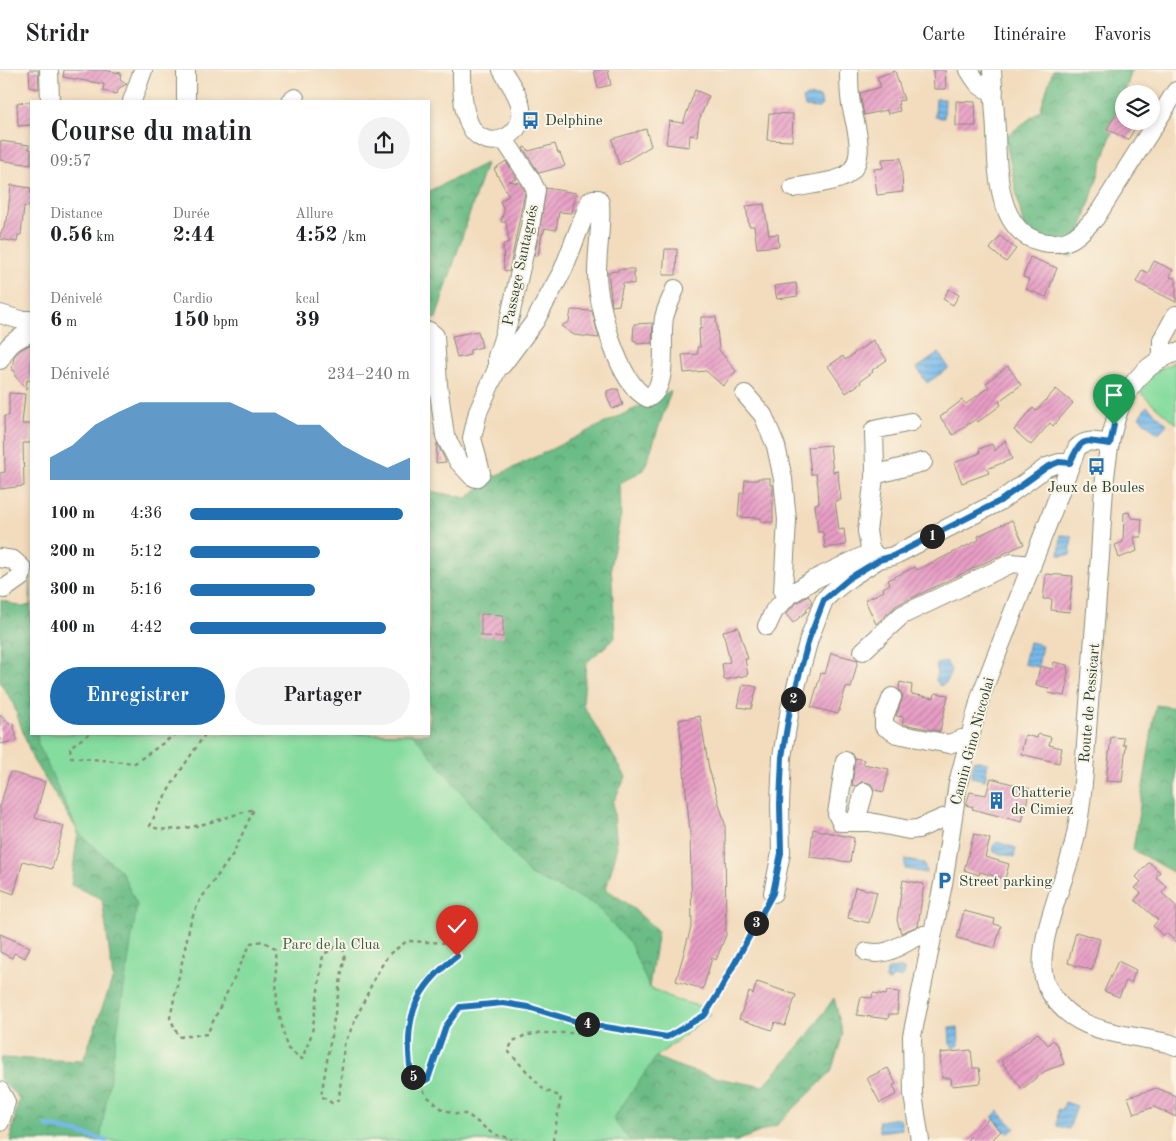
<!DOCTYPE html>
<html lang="fr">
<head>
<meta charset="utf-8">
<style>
  :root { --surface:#fff; --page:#f2f2f2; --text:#202124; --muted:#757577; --line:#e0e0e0; --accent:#1f6fb2 }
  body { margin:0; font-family:"Old Standard TT",serif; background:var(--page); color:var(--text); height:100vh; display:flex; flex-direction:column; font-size:19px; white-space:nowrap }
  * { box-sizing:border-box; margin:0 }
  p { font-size:16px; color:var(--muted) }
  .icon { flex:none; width:28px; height:28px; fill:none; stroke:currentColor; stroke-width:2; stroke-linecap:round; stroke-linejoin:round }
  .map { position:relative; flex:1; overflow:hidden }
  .details { position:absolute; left:30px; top:30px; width:400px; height:635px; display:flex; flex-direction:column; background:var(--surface); border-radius:0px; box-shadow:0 2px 8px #0003 }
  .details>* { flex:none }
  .tools { position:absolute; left:1115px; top:15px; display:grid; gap:10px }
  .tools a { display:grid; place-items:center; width:45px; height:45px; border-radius:50%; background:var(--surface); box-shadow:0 2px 8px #0003; font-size:25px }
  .pin { position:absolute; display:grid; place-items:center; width:42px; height:42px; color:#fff; margin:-51px -21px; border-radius:50% 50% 50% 0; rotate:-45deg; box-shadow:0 0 5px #0007 }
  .pin .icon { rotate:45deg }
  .km { position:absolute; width:25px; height:25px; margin:-12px; border-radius:50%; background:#222; color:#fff; font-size:14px; line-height:25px; text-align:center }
  .round { display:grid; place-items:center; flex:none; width:52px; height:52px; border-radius:26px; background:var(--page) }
  .headline { display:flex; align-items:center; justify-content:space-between; height:85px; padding:0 20px }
  h1 { font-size:28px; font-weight:700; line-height:38px }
  .metrics { display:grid; grid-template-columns:repeat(3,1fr); gap:8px; height:85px; padding:5px 20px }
  .metrics div { display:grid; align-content:center }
  .metrics b { font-size:21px; font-weight:700 }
  .metrics small { font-size:14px; font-weight:400 }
  .metrics p { font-size:14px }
  .chart { height:140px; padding:10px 20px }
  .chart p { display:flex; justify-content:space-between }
  .chart svg { width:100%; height:90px; margin-top:5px; fill:var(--accent); opacity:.7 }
  .primary-button { display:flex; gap:10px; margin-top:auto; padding:10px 20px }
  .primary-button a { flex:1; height:58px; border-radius:30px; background:var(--accent); color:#fff; font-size:20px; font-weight:700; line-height:58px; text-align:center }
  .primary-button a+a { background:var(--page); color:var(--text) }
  ul { padding:0 20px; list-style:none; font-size:16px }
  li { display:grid; grid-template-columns:80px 60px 1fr; align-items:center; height:38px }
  li i { height:12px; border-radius:6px; background:var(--accent) }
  header { display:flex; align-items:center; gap:30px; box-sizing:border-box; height:70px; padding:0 25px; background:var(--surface); border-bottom:1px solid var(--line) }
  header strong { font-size:24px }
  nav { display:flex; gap:28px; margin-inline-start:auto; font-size:18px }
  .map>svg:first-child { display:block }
</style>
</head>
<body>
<header>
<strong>Stridr</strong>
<nav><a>Carte</a><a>Itinéraire</a><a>Favoris</a></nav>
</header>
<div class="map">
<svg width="1176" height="1071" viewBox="0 0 1176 1071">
  <defs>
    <pattern id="forest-crowns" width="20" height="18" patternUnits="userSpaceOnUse" patternTransform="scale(1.25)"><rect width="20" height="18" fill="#6cbc86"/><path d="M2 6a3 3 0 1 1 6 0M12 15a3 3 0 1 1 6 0" fill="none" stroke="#589a6e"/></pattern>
    <pattern id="water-rules" width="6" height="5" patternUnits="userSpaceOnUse" patternTransform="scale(1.25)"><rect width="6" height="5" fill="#76b9eb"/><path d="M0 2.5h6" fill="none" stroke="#6098bf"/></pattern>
    <pattern id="building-hatch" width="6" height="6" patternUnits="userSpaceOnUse" patternTransform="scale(1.25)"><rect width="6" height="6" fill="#e89dc5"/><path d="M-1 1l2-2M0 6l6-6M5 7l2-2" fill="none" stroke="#bb81a1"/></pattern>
  </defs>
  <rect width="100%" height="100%" fill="#fcf5e5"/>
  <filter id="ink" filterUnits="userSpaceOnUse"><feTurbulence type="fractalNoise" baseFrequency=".02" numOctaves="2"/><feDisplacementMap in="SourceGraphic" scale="10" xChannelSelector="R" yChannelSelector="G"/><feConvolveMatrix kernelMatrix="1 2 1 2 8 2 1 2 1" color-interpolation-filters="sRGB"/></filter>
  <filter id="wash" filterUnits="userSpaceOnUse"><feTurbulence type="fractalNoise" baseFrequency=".0096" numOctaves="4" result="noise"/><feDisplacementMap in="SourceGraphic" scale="20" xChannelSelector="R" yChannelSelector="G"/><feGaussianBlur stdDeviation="1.12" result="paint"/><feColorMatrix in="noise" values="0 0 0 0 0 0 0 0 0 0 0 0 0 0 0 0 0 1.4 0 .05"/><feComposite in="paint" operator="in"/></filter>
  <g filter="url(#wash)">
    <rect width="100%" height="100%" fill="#f2dcbd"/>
    <path fill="url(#forest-crowns)" stroke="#467c5d" d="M 1053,0 L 1132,0 L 1072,187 L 1028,179 L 1005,67 L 1040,41 Z
      M 486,93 L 436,248 L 429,250 L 429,121 Z
      M 671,321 L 644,400 L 620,413 L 621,445 L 611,493 L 615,568 L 586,593 L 583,635 L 626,707 L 613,732 L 617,780 L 606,819 L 628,834 L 658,861 L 649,917 L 676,930 L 702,937 L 711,944 L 656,987 C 693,1004 723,1010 763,1016 L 802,973 L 834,928 L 843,964 L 831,1002 L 777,1055 L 737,1071 L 10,1071 L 19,1028 L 0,1009 L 0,988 L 83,991 L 113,908 L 102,829 L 71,815 L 78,761 L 33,690 L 12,631 L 0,612 L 1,530 L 22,537 L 30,535 L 31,493 L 31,664 L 429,664 L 429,421 L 467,428 L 490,409 Z
      M 1156,635 L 1176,638 L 1176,804 L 1133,780 Z"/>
    <path fill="#85dc9f" stroke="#528c6a" d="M 1176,291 L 1176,354 L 1138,321 L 1153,303 Z
      M 37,664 L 413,664 L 530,805 L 594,834 L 630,873 L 649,917 L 676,930 L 702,937 L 711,944 L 656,987 L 613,1049 L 630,1071 L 100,1071 L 137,835 L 121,801 L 78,762 L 38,674 Z"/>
    <path fill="url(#water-rules)" stroke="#4a7b90" d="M 806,26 L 820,27 L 822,35 L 819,38 L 805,37 L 803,29 Z
      M 936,29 L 945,29 L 944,48 L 935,47 Z
      M 939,283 L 949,298 L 927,313 L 917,298 Z
      M 1147,336 L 1167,354 L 1158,364 L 1139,347 Z
      M 1061,465 L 1072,466 L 1070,485 L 1059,485 Z
      M 1029,572 L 1042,575 L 1038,597 L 1024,594 Z
      M 946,591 L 951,600 L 947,612 L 940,616 L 936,610 L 937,594 Z
      M 974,690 L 988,693 L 985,710 L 971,707 Z
      M 997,772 L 1016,778 L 1014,787 L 994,782 L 993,776 Z
      M 905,790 L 924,793 L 926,803 L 905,799 Z
      M 900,898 L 904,899 L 904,906 L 899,908 L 893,907 L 890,911 L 886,910 L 887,901 L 890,899 Z
      M 958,957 L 959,975 L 954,978 L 950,974 L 949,958 Z
      M 1065,1032 L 1077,1036 L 1069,1059 L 1057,1056 L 1058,1039 L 1062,1040 Z
      M 998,1041 L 1015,1058 L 1008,1064 L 992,1047 Z
      M 900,1048 L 902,1059 L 880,1062 L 878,1051 Z"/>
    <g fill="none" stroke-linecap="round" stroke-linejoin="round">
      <path stroke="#76b9eb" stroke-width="4.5" d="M 47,1056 L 80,1063 L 106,1071"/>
    </g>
    <g id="blocks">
      <path fill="url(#building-hatch)" d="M 29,0 L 38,0 L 39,19 L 30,17 Z
        M 64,0 L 103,0 L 121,3 L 120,9 L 127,14 L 119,18 L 117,24 L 103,21 L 104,14 L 63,7 Z
        M 594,0 L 608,0 L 611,15 L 598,18 Z
        M 933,0 L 945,0 L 946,19 L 934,19 Z
        M 895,1 L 904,30 L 898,31 L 900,41 L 888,44 L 887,40 L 864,45 L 860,23 L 881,17 L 877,7 Z
        M 695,20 L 709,26 L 699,50 L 697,66 L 690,65 L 689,77 L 666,74 L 669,51 L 683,53 Z
        M 1124,30 L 1124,51 L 1139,51 L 1128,70 L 1107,59 Z
        M 956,31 L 975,32 L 976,56 L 956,56 Z
        M 31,32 L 31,55 L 18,56 L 17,33 Z
        M 769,43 L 793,44 L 792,71 L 767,70 Z
        M 646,59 L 651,76 L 619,95 L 612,69 Z
        M 0,71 L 29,75 L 29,79 L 31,79 L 31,95 L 0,90 Z
        M 555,74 L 558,83 L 560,83 L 565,96 L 539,103 L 523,78 L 525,77 L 529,81 Z
        M 901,88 L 903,122 L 877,125 L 874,99 L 883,98 L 882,89 Z
        M 506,91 L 517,109 L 508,111 L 520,113 L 525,122 L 509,202 L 504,200 L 503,174 L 509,172 L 506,152 L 501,152 L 504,140 L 500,131 L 509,126 L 494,99 Z
        M 11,115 L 31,118 L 31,137 L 24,136 L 21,165 L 18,165 L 17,172 L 0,169 L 0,164 L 4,158 L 5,151 L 7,151 Z
        M 546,118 L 576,123 L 572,143 L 559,142 L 556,160 L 545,158 L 543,164 L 542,164 L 538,186 L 534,186 L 540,159 Z
        M 764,134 L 769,165 L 778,164 L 779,176 L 757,178 L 754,156 L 749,156 L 746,136 Z
        M 1000,166 L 1016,179 L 1006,192 L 990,179 Z
        M 665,179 L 677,179 L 676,205 L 663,205 Z
        M 1030,187 L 1057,198 L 1046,227 L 1026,219 L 1029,209 L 1023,207 Z
        M 1154,191 L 1173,200 L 1170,207 L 1176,209 L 1176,232 L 1136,212 L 1142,200 L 1148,203 Z
        M 618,199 L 634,199 L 634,214 L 623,213 L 619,235 L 612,236 L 608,202 L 618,201 Z
        M 796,213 L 798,226 L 777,229 L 774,216 Z
        M 949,219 L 959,225 L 953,235 L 943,229 Z
        M 571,240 L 592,241 L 599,268 L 574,265 L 561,256 L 569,252 Z
        M 701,247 L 716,247 L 719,280 L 736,301 L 723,316 L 706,301 L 684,303 L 682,285 L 698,284 L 697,277 L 700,277 L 699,259 L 701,259 Z
        M 653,253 L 652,273 L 637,274 L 636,271 L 633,270 L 634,254 Z
        M 478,261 L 482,277 L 470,280 L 470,285 L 457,288 L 452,266 Z
        M 873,270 L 887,290 L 872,300 L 873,302 L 860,311 L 861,313 L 846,323 L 828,296 L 843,286 L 845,290 Z
        M 31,274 L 31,311 L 27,310 L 26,319 L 15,306 L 15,301 L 12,300 L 14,286 L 22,279 Z
        M 1008,296 L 1021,315 L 999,331 L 1001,335 L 978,352 L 976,349 L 953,365 L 940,347 L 962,330 L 966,334 L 989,317 L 986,313 Z
        M 613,319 L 618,319 L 623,335 L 612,339 L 607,326 L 607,321 Z
        M 1056,319 L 1073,333 L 1053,356 L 1050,353 L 1031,375 L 1014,360 L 1033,338 L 1036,341 Z
        M 9,323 L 25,324 L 22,354 L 31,354 L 31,373 L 23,373 L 24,416 L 0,419 L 0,403 L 5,402 L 4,346 L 9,346 Z
        M 1005,370 L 1012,389 L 987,399 L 989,403 L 962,413 L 954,393 L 980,383 L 979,379 L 992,374 L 995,381 Z
        M 437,373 L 446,392 L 436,393 Z
        M 830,375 L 833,402 L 838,401 L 839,413 L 841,430 L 835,431 L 839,460 L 844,459 L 846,475 L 825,478 L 823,462 L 818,462 L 815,434 L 819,433 L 818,417 L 816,404 L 811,404 L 808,377 Z
        M 758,408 L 770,408 L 770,415 L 773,415 L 773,452 L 761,452 L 761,448 L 738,447 L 740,423 L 744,423 L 745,410 L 758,410 Z
        M 1129,442 L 1131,448 L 1142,449 L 1141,467 L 1134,467 L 1137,481 L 1119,488 L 1115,475 L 1123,472 L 1124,443 Z
        M 1012,450 L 1024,474 L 897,535 L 876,554 L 865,530 L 884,521 L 883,518 L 890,514 L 888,510 L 915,497 L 917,500 L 979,470 L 978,466 Z
        M 1046,504 L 1073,506 L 1069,542 L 1051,540 L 1052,529 L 1043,529 Z
        M 808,526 L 812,531 L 811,535 L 806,539 L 807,541 L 793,553 L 786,544 L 795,534 Z
        M 481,544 L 503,545 L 503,567 L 481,566 Z
        M 738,557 L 748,589 L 745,589 L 748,605 L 724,610 L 722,594 L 730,592 L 723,561 Z
        M 831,583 L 858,590 L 851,618 L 846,617 L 838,644 L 811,637 L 821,603 L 825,604 Z
        M 1054,592 L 1067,595 L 1068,603 L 1066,611 L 1068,612 L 1065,626 L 1048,623 L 1049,618 L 1036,615 L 1040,596 L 1052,599 Z
        M 900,612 L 912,615 L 911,624 L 934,628 L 935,623 L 948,625 L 940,661 L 902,654 L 904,647 L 896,646 L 903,626 L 899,619 Z
        M 743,614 L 757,617 L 751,639 L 738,637 Z
        M 0,644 L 9,654 L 13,653 L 17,670 L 0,674 Z
        M 700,646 L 709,699 L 725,754 L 726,865 L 716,890 L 712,888 L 703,919 L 676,911 L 692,854 L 690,762 L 679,650 Z
        M 1038,664 L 1051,667 L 1049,675 L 1062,678 L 1059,693 L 1021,684 L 1025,665 L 1037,668 Z
        M 1111,667 L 1124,668 L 1123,675 L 1126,675 L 1122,712 L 1106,711 Z
        M 855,688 L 864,690 L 863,694 L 889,699 L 884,722 L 874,720 L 871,714 L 866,712 L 861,712 L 856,716 L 852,715 Z
        M 10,702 L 45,712 L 35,748 L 64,756 L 52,799 L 23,791 L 14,824 L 0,819 L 0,736 Z
        M 991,708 L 1030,719 L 1022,752 L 972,739 L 973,737 L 966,735 L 970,722 L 986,725 Z
        M 813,759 L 854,768 L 850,792 L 810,787 Z
        M 974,764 L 990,769 L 985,787 L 1009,794 L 1005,809 L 980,802 L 979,805 L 964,800 Z
        M 1149,792 L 1160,802 L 1156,807 L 1167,817 L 1162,823 L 1176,836 L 1176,872 L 1166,863 L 1163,866 L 1153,856 L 1158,850 L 1135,830 L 1141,823 L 1135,818 L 1141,812 L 1136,807 Z
        M 903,810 L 924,814 L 918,856 L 901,863 L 897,850 Z
        M 855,817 L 877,822 L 869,853 L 848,848 Z
        M 964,841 L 995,849 L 994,854 L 1001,856 L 995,878 L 957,868 Z
        M 1076,862 L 1100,869 L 1092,900 L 1068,893 Z
        M 0,864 L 30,877 L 25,888 L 14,883 L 12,888 L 0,882 Z
        M 1118,891 L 1136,900 L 1131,913 L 1126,911 L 1119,927 L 1104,921 Z
        M 757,912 L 796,925 L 785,956 L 775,952 L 772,960 L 739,949 L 749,922 L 753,924 Z
        M 887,921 L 899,922 L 897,944 L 889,944 L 888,949 L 857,945 L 861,927 L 872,928 L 873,923 L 886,925 Z
        M 1038,963 L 1048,975 L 1053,970 L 1058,976 L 1064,994 L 1045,1001 L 1022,1019 L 1001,991 Z
        M 971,980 L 973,998 L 979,998 L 981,1013 L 952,1016 L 951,1008 L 942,1008 L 940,983 Z
        M 888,998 L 896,1014 L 893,1015 L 897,1024 L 880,1033 L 867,1008 Z
        M 1157,1018 L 1176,1026 L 1176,1047 L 1154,1037 L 1134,1044 L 1128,1027 Z
        M 989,1048 L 1001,1061 L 991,1071 L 966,1071 Z"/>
    </g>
  </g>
  <g filter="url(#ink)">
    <use href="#blocks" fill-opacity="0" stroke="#888c78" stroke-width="1"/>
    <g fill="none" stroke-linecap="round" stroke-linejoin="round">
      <defs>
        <path id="minor" d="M 49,0 L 50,31
          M 186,0 L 186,31
          M 462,0 C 462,17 462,37 469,53 C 481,84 525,71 521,38 C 519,25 508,11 502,0
          M 969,0 C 976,11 979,19 994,21
          M 992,0 C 993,20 995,41 996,61 C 997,96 996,163 1042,172 C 1069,177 1078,166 1096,147 L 1176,21
          M 132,31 L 143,0
          M 291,31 L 295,28
          M 793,118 C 805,115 836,112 845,106 C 869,92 855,55 851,34 C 849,23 849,12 849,0
          M 0,244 L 21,250 L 31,250
          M 429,261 L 435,266 L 438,315 L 445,366 L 458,391 L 472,406 L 476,408 L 481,403 L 472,368 L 478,342 L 497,299 L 503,294 L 535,251 L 563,200 L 590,131 L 593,129 L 598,129 L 600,133 C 602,156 597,179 597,203 C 597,233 618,315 648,328 C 670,317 660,269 664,248 C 666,238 672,228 675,219
          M 1176,282 C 1150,292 1131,311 1120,337 C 1103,380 1103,439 1100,486 C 1095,557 1090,629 1084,701 C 1082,728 1079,755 1072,781 C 1063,815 1032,882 1046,914 C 1068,964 1122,963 1168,973 L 1176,976
          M 1162,287 L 1162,270 L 1176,245
          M 0,290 C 8,275 14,269 31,263
          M 497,299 L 497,287 L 510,246 L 530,157 L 536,120 L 531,110 L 504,69
          M 745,324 L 763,345 L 776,376 L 783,409 L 787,450 L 783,522 L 788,526 L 813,510 L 872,482
          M 874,405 L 923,392
          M 0,488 L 13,490 L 22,498 L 21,507 L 4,519 L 0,518
          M 879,489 L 870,479 L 867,461 L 875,400 L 874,360 L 911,352
          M 767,556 L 774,541 L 788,526
          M 863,581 L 902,545 L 1012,493 L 1032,495
          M 892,627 L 884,647 L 884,656 L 897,664 L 949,674 L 970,666
          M 845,691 L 837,744 L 841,752 L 870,752 L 909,760 L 918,759 L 943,748 L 953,746
          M 856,751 L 864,722
          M 773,823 L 781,783 L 780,734 L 782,687 L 790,639 L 809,569 L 824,530 L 831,523 L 851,507 L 879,489 L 893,486 L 1000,431 L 1047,397 L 1059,393 L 1070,393
          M 867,882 C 897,888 906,864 933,864
          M 0,1021 L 6,1032 L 0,1052
          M 920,1071 L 913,1024 L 912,966 L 943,814 L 958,713 L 981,625 L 1077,378 C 1086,368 1097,372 1110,374"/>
      </defs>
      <use href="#minor" stroke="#888c78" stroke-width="20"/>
      <path stroke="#888c78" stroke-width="2.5" stroke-dasharray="4 4" stroke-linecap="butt" d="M 89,664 L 70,677 L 71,687 L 135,693 L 176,664
        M 205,664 C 186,693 164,723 150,756 C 175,768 227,746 254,739 L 233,784 L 200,830 L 191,850 L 170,948 L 179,967 L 207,964 L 251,873 L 263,871 L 275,879 L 277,934 L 287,978 L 302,989 L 312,963 L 323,885 L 341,873 L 345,884 L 321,1026 L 332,1033 L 339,1029 L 344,975 L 375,907 L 388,885 L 407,871 L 448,873 L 457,886 C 422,913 407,937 409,982 C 410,996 409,1002 418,1014 L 428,1009 L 446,955 L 460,937 L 503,933 L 528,937 L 581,953 L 667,967 L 705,945 L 766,835
        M 418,1014 L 429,1028 L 442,1039 L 457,1044 L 467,1044 L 493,1064 L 509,1068 L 512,1071
        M 553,1071 L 561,1027 L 543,1019 L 508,981 L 513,971 L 524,966 L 539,963 L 585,963 L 609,959"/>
      <use href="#minor" stroke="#fff" stroke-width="18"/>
    </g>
  </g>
  <g fill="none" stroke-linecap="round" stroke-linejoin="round" filter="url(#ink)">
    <defs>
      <path id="route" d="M 457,886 C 422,913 407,937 409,982 C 410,997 409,1002 418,1014 L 428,1009 L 446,956 L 460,937 L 503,933 L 528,937 L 581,953 L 667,967 L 705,945 L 718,924 L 773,823 L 781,783 L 780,734 L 782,687 L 790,639 L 809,569 L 824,530 L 851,507 L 879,490 L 893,486 L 1000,431 L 1047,397 L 1059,392 L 1070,393 C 1082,367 1083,370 1110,374 L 1114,355"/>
    </defs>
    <use href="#route" stroke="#fff" stroke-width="10"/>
    <use href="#route" stroke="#1f6fb2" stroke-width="6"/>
  </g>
  <defs>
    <symbol id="bus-bare" viewBox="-9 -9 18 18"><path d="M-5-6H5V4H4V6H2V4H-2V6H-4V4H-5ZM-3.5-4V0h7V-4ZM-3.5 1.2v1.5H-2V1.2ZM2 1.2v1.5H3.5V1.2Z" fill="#1f6fb2" stroke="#fcf5e5" stroke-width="2.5" paint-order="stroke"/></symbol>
    <symbol id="building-bare" viewBox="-9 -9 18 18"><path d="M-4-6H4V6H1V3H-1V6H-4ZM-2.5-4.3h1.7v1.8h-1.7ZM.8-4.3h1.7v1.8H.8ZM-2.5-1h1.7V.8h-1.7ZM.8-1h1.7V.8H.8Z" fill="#1f6fb2" stroke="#fcf5e5" stroke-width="2.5" paint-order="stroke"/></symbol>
    <symbol id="parking-bare" viewBox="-9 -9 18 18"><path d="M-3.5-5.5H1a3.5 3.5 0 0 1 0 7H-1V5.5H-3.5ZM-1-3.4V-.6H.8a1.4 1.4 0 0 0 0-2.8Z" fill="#1f6fb2" stroke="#fcf5e5" stroke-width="2.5" paint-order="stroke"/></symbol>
  </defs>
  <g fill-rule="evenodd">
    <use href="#bus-bare" x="518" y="38" width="25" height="25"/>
    <use href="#bus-bare" x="1084" y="384" width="25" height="25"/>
    <use href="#building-bare" x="984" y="718" width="25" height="25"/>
    <use href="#parking-bare" x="932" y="798" width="25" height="25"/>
  </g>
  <g text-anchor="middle" stroke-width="4" stroke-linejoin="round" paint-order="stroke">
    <g font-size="15" fill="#1f3d34" stroke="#fcf5e5" text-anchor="start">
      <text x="545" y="55">Delphine</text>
      <text x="1096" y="422" text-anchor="middle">Jeux de Boules</text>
      <text x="1011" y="727">Chatterie<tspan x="1011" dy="17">de Cimiez</tspan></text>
      <text x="959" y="816">Street parking</text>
    </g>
    <g font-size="15" fill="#1f3d34" stroke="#fcf5e5">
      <text transform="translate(520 195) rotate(-78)" y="5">Passage Santagnés</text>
      <text transform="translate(1089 633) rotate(-85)" y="5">Route de Pessicart</text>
      <text transform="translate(972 671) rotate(-75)" y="5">Camin Gino Niccolai</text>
    </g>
    <g font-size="15" fill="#335d49" stroke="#fcf5e5">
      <text x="331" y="879">Parc de la Clua</text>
    </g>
  </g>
</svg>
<div class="tools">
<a><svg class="icon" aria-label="layers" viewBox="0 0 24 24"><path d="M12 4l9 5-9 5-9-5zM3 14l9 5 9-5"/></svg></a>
</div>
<div class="pin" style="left:1114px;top:355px;background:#1e9e55"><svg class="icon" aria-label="arrive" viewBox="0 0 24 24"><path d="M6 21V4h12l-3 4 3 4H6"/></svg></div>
<div class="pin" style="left:457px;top:886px;background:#d93025"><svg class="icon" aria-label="check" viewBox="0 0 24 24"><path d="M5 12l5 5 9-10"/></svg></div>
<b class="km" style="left:932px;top:466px">1</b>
<b class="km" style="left:793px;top:629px">2</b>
<b class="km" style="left:756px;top:853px">3</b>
<b class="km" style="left:587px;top:954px">4</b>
<b class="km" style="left:413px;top:1007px">5</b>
<section class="details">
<div class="headline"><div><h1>Course du matin</h1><p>09:57</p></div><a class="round"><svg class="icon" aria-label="share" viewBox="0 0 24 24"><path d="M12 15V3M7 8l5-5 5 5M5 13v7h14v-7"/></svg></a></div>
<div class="metrics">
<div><p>Distance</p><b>0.56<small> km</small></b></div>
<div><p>Durée</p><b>2:44</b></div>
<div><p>Allure</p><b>4:52<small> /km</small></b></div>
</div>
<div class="metrics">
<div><p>Dénivelé</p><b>6<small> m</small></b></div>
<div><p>Cardio</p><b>150<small> bpm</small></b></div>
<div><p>kcal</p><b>39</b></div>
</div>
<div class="chart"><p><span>Dénivelé</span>234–240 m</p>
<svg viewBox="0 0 160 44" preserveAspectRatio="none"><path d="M0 44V33L10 27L20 17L30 11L40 6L50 6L60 6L70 6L80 6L90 11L100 11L110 17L120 17L130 27L140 33L150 38L160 33V44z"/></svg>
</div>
<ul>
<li><b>100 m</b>4:36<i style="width:97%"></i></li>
<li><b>200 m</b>5:12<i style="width:59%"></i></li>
<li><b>300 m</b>5:16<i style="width:57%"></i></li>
<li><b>400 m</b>4:42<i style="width:89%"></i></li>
</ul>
<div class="primary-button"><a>Enregistrer</a><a>Partager</a></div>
</section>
</div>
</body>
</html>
